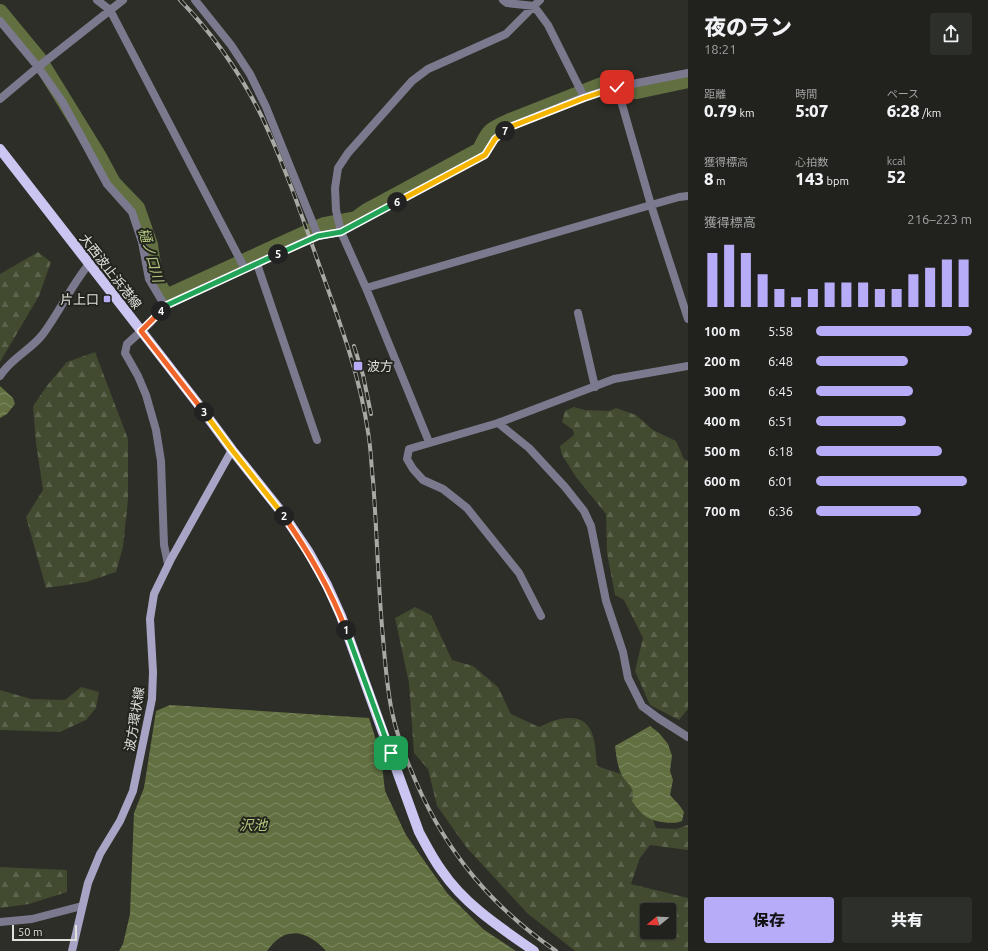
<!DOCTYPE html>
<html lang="ja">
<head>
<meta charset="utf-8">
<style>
  :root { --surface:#21221d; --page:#2d2f2a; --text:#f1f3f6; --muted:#a2a4a4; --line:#3e3f3b; --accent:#b6acf8 }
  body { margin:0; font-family:Ubuntu,"Noto Sans JP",sans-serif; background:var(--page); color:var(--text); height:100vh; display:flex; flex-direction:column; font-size:15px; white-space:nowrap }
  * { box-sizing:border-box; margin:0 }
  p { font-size:13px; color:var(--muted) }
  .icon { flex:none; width:22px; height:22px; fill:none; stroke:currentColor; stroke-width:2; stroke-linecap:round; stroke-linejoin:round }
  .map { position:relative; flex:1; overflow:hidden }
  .side { display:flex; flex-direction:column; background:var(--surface); width:300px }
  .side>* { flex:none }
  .needle { width:26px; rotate:252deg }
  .buttons { position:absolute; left:640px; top:903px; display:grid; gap:8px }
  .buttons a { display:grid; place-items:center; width:36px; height:36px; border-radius:4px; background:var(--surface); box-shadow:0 1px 3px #0004,0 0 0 1px var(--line); font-size:20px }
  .scale { position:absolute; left:12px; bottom:10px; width:65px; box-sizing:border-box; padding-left:4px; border:2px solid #e0e1dd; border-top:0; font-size:11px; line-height:14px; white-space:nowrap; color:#e0e1dd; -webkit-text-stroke:3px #22241d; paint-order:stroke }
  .pin { position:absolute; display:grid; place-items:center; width:34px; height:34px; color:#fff; margin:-17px; border-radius:8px; box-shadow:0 2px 6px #0006 }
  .km { position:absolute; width:20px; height:20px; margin:-10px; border-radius:50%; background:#222; color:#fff; font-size:11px; line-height:20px; text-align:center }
  .round { display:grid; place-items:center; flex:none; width:42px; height:42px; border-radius:4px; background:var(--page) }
  .head { display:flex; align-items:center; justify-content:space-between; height:68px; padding:0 16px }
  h1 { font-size:22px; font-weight:800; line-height:30px }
  .stats { display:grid; grid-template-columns:repeat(3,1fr); gap:6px; height:68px; padding:4px 16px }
  .stats div { display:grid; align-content:center }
  .stats b { font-size:17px; font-weight:800 }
  .stats small { font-size:11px; font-weight:400 }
  .stats p { font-size:11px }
  .chart { height:112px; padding:8px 16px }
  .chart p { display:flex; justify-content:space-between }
  .chart svg { width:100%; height:72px; margin-top:4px; stroke:var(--accent); stroke-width:6 }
  .cta { display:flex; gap:8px; margin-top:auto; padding:8px 16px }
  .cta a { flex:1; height:46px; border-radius:4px; background:var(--accent); color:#111; font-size:16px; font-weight:800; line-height:46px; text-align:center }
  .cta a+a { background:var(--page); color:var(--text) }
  ul { padding:0 16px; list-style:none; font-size:13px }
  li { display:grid; grid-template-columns:64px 48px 1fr; align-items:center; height:30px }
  li i { height:10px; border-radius:5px; background:var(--accent) }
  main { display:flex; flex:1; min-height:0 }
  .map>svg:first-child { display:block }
</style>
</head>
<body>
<main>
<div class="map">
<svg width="688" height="951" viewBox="0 0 688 951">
  <defs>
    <pattern id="forest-firs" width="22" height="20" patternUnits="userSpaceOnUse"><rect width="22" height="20" fill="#424a30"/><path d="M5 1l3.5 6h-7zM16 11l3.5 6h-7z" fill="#5d644e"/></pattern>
    <pattern id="water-waves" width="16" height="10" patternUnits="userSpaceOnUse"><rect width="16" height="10" fill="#627041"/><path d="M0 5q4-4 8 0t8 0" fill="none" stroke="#808b65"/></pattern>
  </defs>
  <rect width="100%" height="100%" fill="#2c2e27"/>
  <path fill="url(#forest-firs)" fill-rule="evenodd" d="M 38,252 L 51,262 L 39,296 L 0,362 L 0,274 Z
    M 95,352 L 128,439 L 128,500 L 123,547 L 116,572 L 86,582 L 46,588 L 26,517 L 43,490 L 36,443 L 33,406 L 49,383 L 67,362 Z
    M 574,407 L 585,410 L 609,411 L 616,408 L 636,415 L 653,430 L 676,441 L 684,459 L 688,461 L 688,709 L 679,720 L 650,705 L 635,671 L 643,638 L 624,600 L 615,595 L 607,553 L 606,514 L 576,477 L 562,455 L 560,446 L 574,435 L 573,430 L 562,422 L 565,411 Z
    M 415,607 L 431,615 L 452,660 L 473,666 L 498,687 L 511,714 L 539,727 C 546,724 553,720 560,719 C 595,712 595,741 597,766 L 639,780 L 656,828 L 676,829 L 688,825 L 688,850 L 650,845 L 640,858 L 631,884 L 688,898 L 688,951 L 575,951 L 527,913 L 467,848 L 437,806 L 428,769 L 414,753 L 409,683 L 395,618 ZM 647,910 L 669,910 L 669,932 L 647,932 Z
    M 81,687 L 99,692 L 96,708 L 86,720 L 60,732 L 0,730 L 0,690 L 31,699 L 65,700 Z
    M 0,867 L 67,870 L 67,892 L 29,904 L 0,908 Z"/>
  <path fill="url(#water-waves)" d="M 0,386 L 13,398 L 15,404 L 7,414 L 0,418 Z
    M 170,705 L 369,718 L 381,756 L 385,791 L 406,835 L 447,893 L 483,929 L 516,951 L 326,951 C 307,930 285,925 267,951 L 119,951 L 123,944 L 130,914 L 134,813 L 144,788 L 156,711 Z
    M 650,726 L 659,733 L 668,744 L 672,756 L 670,771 L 673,780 L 670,795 L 680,806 L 684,812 L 682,821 C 673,825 653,822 645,816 C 640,812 636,807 632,801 C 637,785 624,784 620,771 C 617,763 616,754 615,746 Z"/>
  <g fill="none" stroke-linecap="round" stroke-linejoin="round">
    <path stroke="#627041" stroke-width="16" d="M 0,12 L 38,58 L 99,157 L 113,183 L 137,208 L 150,245 L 155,278 L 166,297 L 324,225 L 356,219 L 367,211 L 480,150 C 489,130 490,130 510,121 L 607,83 L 624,90 L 637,91 L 688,80"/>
    <path stroke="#7b798e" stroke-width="8" d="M 97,0 L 110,10 L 245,269
      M 195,0 L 231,45 L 250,74 L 266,107 L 318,236
      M 503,0 L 507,3 L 534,6 L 548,25 L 584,97
      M 0,21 L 38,67 L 62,101 L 107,184 L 132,212 L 142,242 L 149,279 L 165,306
      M 0,99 L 38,67 L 123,0
      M 688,196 L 679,197 L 651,205 L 688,319
      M 257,264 L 317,440
      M 366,288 L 651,205 L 617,87
      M 578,313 L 595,387
      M 0,376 C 11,358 31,350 43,334 C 60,311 71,286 89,264
      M 498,423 L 529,448 L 565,487 L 584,511 L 591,526 L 606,601 L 623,652 L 628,678 L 642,706 L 658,718 L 688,737
      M 429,442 L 366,288 L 341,232 L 336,210 L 335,188 L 338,168 L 348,153 L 412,81 L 428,69 L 506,34 L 540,0
      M 168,564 L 164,545 L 161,461 L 156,430 L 146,395 L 138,376 L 125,353 L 127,344 L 150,323 L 165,306 L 310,239 L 318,236 L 341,232 L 485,155 L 495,139 L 510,127 L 584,97 L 617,87 L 688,73
      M 541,616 L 519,573 L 467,508 L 443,489 L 423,480 L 413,469 L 407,459 L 409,449 L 498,423 L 614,379 L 688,366
      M 0,922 L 32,919 L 82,906"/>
    <path stroke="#a8a4c6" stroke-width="8" d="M 72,951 L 88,883 L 100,854 L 120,821 L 133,791 L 152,699 L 153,672 L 150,619 L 154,594 L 171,559 L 232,450"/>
    <path stroke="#cac5f1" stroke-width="10" d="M 0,149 L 198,404 L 232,450 L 283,514 L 308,551 L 327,585 L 341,616 L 419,832 C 426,845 433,859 442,871 C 465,905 501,928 534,951"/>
    <defs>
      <path id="rail" d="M 180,0 C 213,34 241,74 262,117 C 285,166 303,219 321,270 C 340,323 360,376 368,432 C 371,448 371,464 373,480 C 377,532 378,586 383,638 C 385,663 387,688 392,712 C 397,736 406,759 416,782 C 447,853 492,907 556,951
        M 354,346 L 363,375 L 371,414"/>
    </defs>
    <use href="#rail" stroke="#a8a9a4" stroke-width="4"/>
    <use href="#rail" stroke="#22241d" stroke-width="2.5" stroke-dasharray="8" stroke-linecap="butt"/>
  </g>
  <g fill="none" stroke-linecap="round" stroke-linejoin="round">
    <defs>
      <path id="split-1" d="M 346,630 L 391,753"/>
      <path id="split-2" d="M 284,516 C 309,553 330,588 346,630"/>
      <path id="split-3" d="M 204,412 L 232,450 L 284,516"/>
      <path id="split-4" d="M 161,311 L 141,331 L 204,412"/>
      <path id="split-5" d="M 161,311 L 165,306 L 278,254"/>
      <path id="split-6" d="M 278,254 L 318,236 L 341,232 L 397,202"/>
      <path id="split-7" d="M 397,202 L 485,155 L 495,139 L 505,131"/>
      <path id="split-8" d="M 505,131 L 510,127 L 584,98 L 617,87"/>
    </defs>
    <use href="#split-1" stroke="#fff" stroke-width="8"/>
    <use href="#split-2" stroke="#fff" stroke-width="8"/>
    <use href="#split-3" stroke="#fff" stroke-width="8"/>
    <use href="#split-4" stroke="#fff" stroke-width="8"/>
    <use href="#split-5" stroke="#fff" stroke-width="8"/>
    <use href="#split-6" stroke="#fff" stroke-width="8"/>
    <use href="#split-7" stroke="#fff" stroke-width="8"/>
    <use href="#split-8" stroke="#fff" stroke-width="8"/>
    <use href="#split-1" stroke="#22a559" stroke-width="5"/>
    <use href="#split-2" stroke="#f0652b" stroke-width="5"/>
    <use href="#split-3" stroke="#f5b400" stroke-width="5"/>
    <use href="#split-4" stroke="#f0652b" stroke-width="5"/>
    <use href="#split-5" stroke="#22a559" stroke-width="5"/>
    <use href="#split-6" stroke="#22a559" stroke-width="5"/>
    <use href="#split-7" stroke="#f5b400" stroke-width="5"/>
    <use href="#split-8" stroke="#f5b400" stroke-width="5"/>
  </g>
  <g fill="#b6acf8" stroke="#22241d" stroke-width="1.5">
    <rect x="103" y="295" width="8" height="8" rx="2"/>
    <rect x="353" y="361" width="10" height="10" rx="2"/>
  </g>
  <g text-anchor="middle" stroke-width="4" stroke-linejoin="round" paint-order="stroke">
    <g font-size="13" fill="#e0e1dd" stroke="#22241d">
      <text transform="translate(111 271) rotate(52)" y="5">大西波止浜港線</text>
      <text transform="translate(134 719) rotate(-81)" y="5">波方環状線</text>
    </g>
    <g font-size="13" fill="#e0e1dd" stroke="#22241d" text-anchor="end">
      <text x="99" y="304">片上口</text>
      <text x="367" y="371" text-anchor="start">波方</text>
    </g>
    <g font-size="14" font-style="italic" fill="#b3c97f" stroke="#22241d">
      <text transform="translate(151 255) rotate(74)" y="5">樋ノ口川</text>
      <text x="253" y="830">沢池</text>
    </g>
  </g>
</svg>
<div class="buttons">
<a><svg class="needle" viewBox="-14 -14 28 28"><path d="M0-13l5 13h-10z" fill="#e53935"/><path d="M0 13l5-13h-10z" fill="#a2a4a4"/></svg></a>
</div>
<div class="scale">50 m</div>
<div class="pin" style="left:391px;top:753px;background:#1e9e55"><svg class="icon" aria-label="arrive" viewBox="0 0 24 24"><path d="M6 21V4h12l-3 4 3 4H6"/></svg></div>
<div class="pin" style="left:617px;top:87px;background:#d93025"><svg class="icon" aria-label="check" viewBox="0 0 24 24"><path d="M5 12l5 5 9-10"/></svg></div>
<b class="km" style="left:346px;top:630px">1</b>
<b class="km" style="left:284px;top:516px">2</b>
<b class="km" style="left:204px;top:412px">3</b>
<b class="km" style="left:161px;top:311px">4</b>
<b class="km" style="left:278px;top:254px">5</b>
<b class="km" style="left:397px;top:202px">6</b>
<b class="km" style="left:505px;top:131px">7</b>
</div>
<section class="side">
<div class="head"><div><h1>夜のラン</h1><p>18:21</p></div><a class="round"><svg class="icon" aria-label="share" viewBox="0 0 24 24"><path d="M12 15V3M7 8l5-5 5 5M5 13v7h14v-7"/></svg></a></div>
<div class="stats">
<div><p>距離</p><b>0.79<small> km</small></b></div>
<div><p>時間</p><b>5:07</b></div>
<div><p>ペース</p><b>6:28<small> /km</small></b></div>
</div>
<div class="stats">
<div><p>獲得標高</p><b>8<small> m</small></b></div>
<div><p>心拍数</p><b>143<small> bpm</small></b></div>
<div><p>kcal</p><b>52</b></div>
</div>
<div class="chart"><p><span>獲得標高</span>216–223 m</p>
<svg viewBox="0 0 160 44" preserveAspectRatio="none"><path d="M5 44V11M15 44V6M25 44V11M35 44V24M45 44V33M55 44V38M65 44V33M75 44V29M85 44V29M95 44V29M105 44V33M115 44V33M125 44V24M135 44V20M145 44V15M155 44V15"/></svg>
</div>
<ul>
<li><b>100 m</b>5:58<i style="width:100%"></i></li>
<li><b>200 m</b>6:48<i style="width:59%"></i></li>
<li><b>300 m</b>6:45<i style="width:62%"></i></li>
<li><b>400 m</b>6:51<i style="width:58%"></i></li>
<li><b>500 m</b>6:18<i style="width:81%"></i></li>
<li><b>600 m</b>6:01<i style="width:97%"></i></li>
<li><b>700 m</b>6:36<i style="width:67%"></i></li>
</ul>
<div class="cta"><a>保存</a><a>共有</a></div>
</section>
</main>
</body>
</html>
